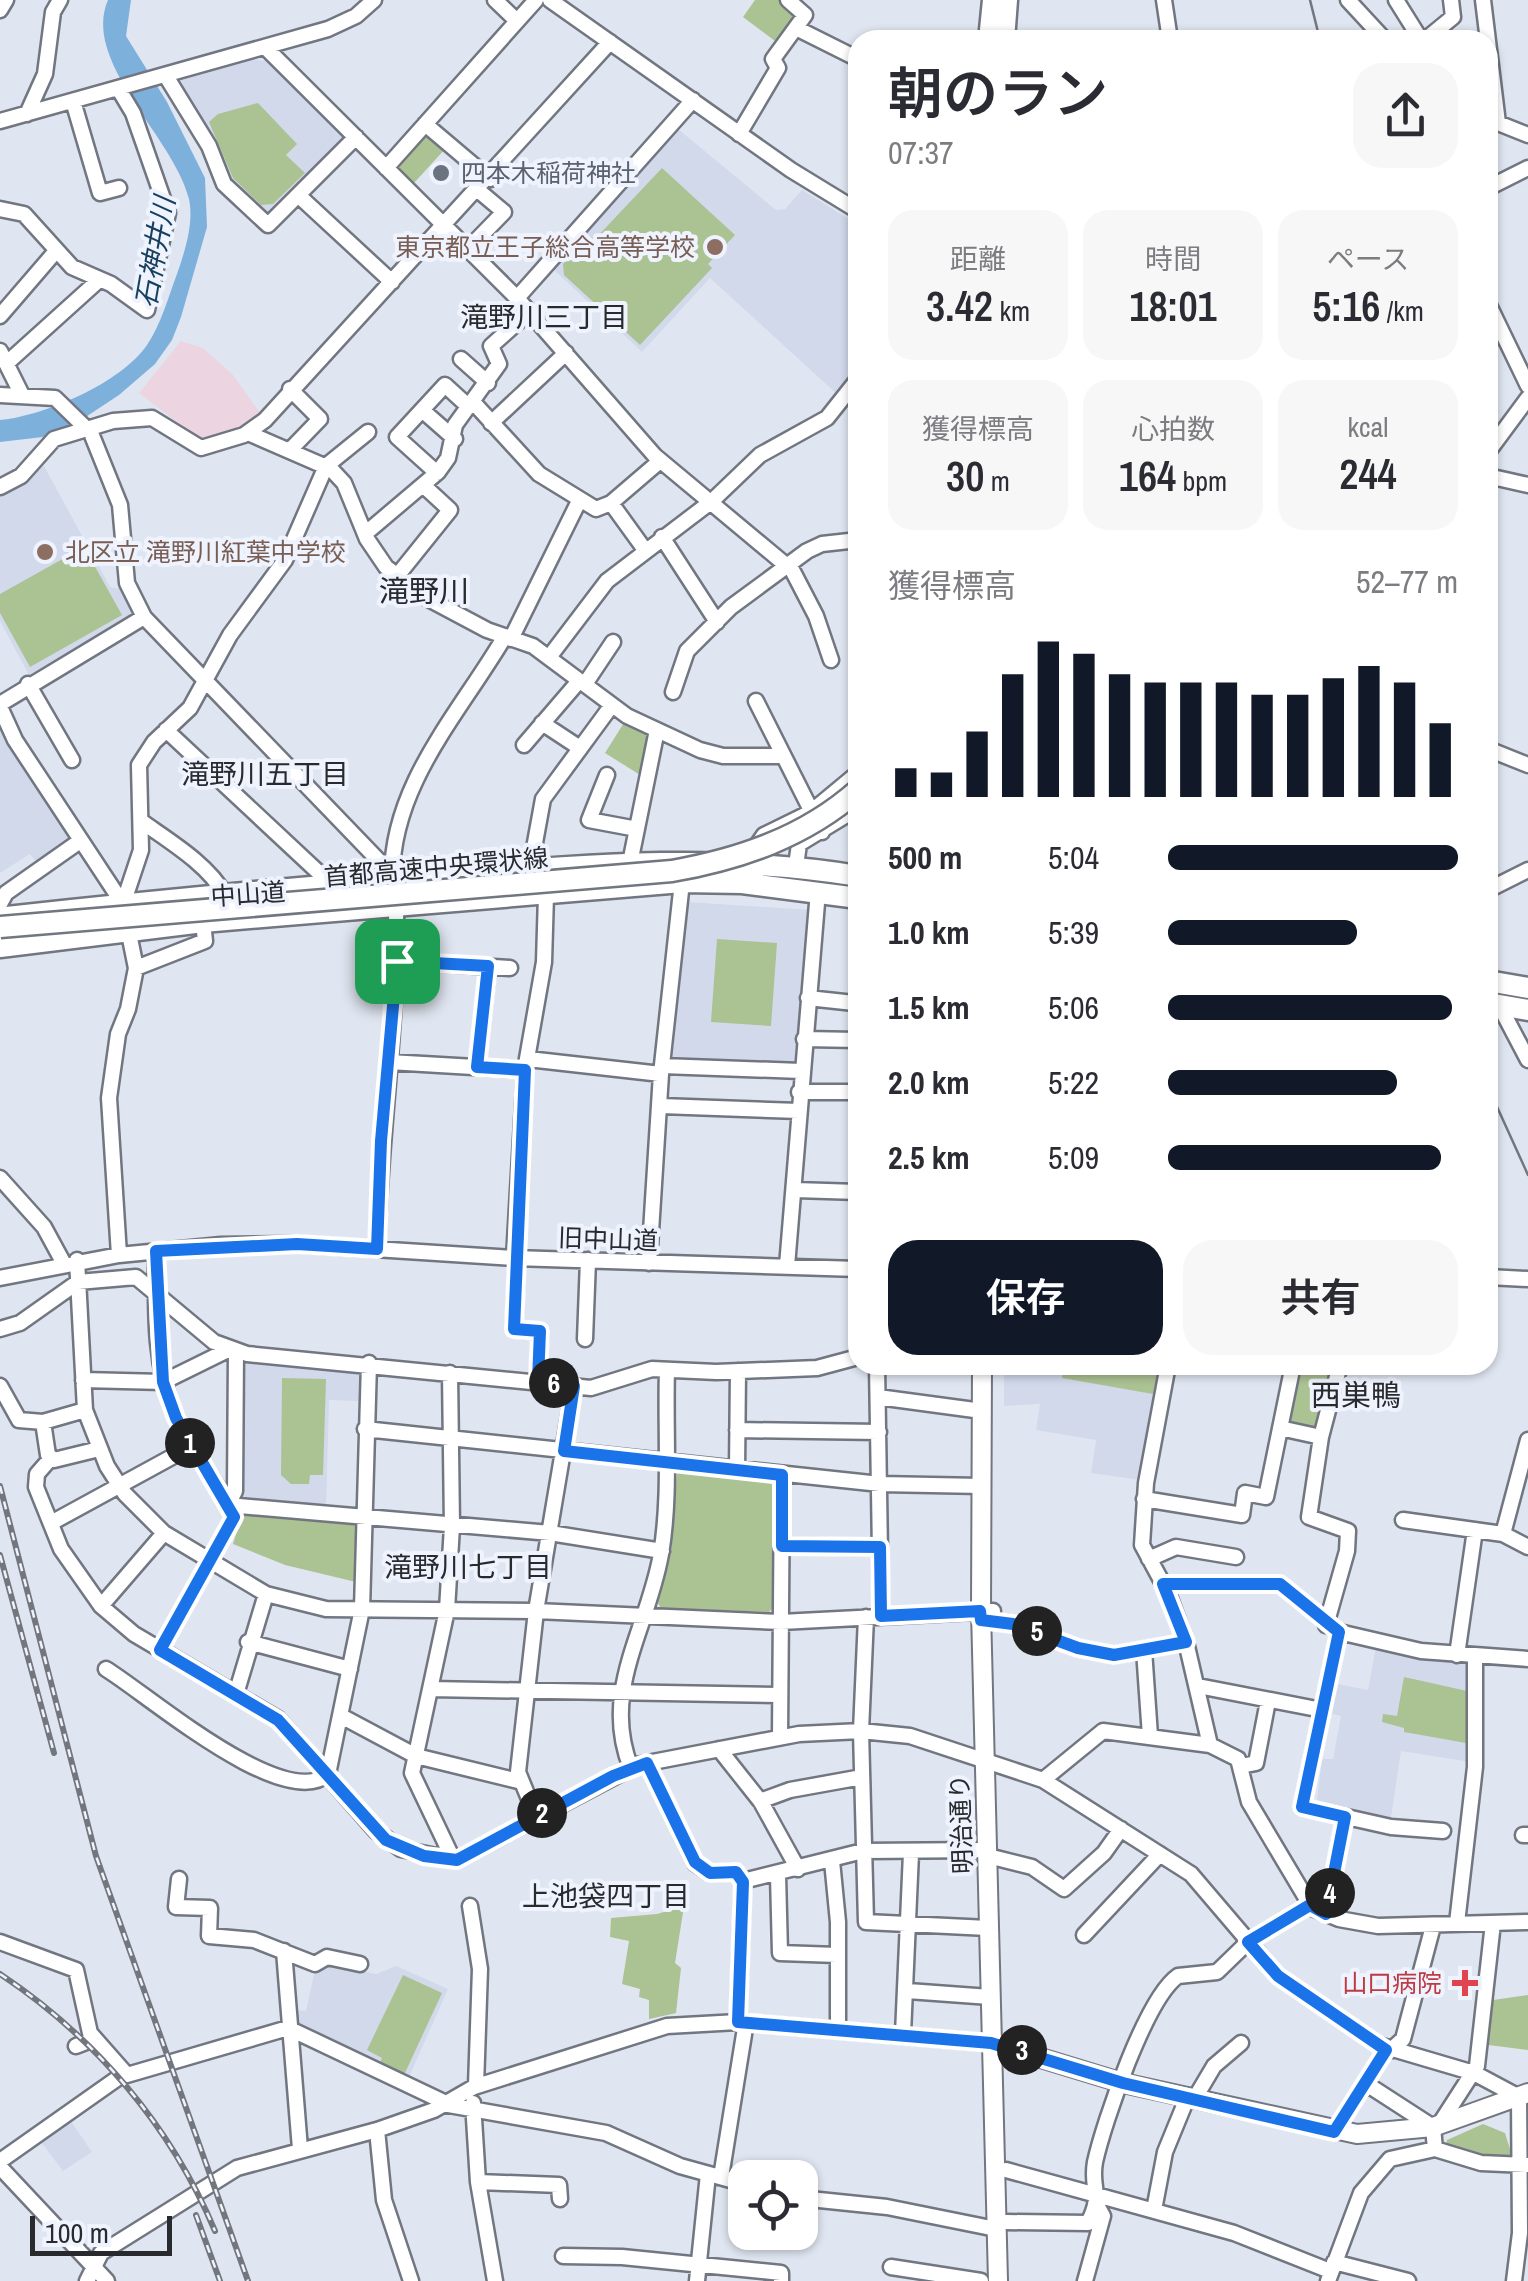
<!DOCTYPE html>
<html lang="ja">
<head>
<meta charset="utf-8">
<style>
  :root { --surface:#fff; --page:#f7f7f7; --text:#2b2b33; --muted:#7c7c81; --accent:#111827 }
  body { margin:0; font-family:"Archivo Narrow","Noto Sans JP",sans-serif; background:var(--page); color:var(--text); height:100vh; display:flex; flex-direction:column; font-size:38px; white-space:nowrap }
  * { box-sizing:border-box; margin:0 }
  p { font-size:32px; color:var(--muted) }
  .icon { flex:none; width:55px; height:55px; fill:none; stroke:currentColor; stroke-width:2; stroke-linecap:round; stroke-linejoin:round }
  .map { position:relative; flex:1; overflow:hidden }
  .details { position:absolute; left:848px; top:30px; width:650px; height:1345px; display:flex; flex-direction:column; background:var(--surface); border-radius:30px; box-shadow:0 2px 8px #0004 }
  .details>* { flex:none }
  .tools { position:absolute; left:728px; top:2160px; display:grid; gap:20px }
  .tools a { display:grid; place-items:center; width:90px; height:90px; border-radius:20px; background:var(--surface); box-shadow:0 2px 8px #0004; font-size:50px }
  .scale { position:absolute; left:30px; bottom:25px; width:142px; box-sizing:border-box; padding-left:10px; border:5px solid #282a2e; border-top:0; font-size:28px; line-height:35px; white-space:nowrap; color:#282a2e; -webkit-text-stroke:8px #eef3fe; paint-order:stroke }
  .pin { position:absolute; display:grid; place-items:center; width:85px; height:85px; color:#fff; margin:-42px; border-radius:20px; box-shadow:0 5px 15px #0006 }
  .km { position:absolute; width:50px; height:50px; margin:-25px; border-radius:50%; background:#222; color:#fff; font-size:28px; line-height:50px; text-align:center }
  .round { display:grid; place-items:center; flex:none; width:105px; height:105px; border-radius:30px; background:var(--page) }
  .overview { display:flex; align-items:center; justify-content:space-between; height:170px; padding:0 40px }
  h1 { font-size:55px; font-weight:600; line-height:75px }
  .stats { display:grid; grid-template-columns:repeat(3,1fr); gap:15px; height:170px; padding:10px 40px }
  .stats div { display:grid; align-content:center; border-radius:25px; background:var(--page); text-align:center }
  .stats b { font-size:42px; font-weight:600 }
  .stats small { font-size:28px; font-weight:400 }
  .stats p { font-size:28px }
  .chart { height:280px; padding:20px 40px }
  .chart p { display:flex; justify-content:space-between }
  .chart svg { width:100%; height:180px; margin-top:10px; stroke:var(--accent); stroke-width:6 }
  .cta { display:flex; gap:20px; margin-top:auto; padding:20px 40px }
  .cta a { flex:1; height:115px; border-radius:30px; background:var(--accent); color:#fff; font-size:40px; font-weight:600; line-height:115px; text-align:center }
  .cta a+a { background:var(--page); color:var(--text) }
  ul { padding:0 40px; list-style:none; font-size:32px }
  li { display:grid; grid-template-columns:160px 120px 1fr; align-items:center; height:75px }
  li i { height:25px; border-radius:12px; background:var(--accent) }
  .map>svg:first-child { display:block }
</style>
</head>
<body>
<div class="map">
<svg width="1528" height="2281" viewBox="0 0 1528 2281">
  <rect width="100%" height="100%" fill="#e0e6f1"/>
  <path fill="#d1d9eb" d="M 253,59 L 267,61 L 346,140 L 269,219 L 229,180 L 175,82 Z
    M 678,129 L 776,210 L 785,209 L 802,190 L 857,224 L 857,366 L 838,395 L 710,278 L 642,352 L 553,269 Z
    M 44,466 L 110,587 L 121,589 L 137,616 L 29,675 L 0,621 L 0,493 Z
    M 0,723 L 72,839 L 39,865 L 30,854 L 0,873 Z
    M 687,902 L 812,910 L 799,1063 L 672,1063 Z
    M 244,1359 L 362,1368 L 359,1401 L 329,1400 L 326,1509 L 238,1501 Z
    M 1004,1365 L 1163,1365 L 1141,1480 L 1091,1473 L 1096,1440 L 1036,1430 L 1040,1404 L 1004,1406 Z
    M 1376,1647 L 1472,1660 L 1471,1762 L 1401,1751 L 1390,1824 L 1316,1809 L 1322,1759 L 1333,1759 L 1341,1716 L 1325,1712 L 1332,1683 L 1368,1690 Z
    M 325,1962 L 376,1974 L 396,1966 L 448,1989 L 409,2077 L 297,2027 L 295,2010 L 306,2011 L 315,1970 Z
    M 68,2117 L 92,2152 L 63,2171 L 38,2138 Z"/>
  <path fill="#ecd4e0" d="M 181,341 L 203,348 L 233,375 L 260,413 L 234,432 L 201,440 L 139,393 Z"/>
  <path fill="#abc293" d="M 755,0 L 779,0 L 797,18 L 779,44 L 743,17 Z
    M 258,103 L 297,144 L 286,155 L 305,173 L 273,204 L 261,205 L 233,178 L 209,122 L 218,114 Z
    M 428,132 L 446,148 L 414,183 L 397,166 Z
    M 662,168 L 735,235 L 708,264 L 712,268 L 640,345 L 564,275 L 563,264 L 589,236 L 595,239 Z
    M 84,547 L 122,615 L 30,667 L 0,613 L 0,594 Z
    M 627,718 L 651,730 L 645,778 L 605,753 Z
    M 717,939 L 777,943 L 771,1026 L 711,1022 Z
    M 1064,1365 L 1159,1365 L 1153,1394 L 1062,1378 Z
    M 1296,1365 L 1338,1365 L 1319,1433 L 1284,1426 Z
    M 282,1378 L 326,1379 L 323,1475 L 310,1475 L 309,1484 L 291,1484 L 281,1475 Z
    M 677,1470 L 770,1478 L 777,1483 L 773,1608 L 769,1612 L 661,1608 L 656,1600 L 671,1552 Z
    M 243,1511 L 358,1525 L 356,1582 L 285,1565 L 233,1544 Z
    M 1404,1677 L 1467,1691 L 1466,1743 L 1404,1732 L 1404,1728 L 1382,1722 L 1383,1714 L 1397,1716 Z
    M 684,1906 L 675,1963 L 681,1968 L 676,2013 L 649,2019 L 649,2000 L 639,1997 L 640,1989 L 622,1984 L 629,1941 L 610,1937 L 611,1918 L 657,1914 Z
    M 403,1975 L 442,1993 L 404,2075 L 380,2063 L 382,2058 L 367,2050 Z
    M 1528,1995 L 1528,2050 L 1488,2045 L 1493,2000 Z
    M 1483,2124 L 1505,2133 L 1512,2156 L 1481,2157 L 1446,2145 L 1447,2140 Z"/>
  <path fill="#7db1dc" d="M 108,0 L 131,0 L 126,36 L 167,102 L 205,178 L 207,227 L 181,317 L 172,340 L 155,364 L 119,395 L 69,428 L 43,437 L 0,442 L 0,420 C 44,416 121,383 147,345 C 161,324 168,298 177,274 C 185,251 194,223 189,199 C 174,137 81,62 108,0 Z"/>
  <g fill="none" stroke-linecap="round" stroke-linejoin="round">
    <defs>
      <path id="minor" d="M 495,0 L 517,21
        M 550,0 L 791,170 L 858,211
        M 1164,0 L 1170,40
        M 1348,0 L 1385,40
        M 1396,0 L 1421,40
        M 1483,0 L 1498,123 L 1528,135
        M 0,10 L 6,0
        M 796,28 L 858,59
        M 1425,40 L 1453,17 L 1451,0
        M 265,47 L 517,298 L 655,456 L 787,566
        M 166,76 L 209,146 L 224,184 L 268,225 L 356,137
        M 73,101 L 100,193 L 119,188
        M 27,114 L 45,74 L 53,12 L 60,0
        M 0,121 L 328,29 L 356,16 L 374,0
        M 425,124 L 490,179
        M 739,134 L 778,68 L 773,59 L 805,15 L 788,0
        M 386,168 L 536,0
        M 1488,188 L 1528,168
        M 298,195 L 392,282
        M 0,209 L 24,214 L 72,267 L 111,284 L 147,310 L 168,213 L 133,113 L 118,88
        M 468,249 L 504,212 L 479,191
        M 517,298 L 693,100
        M 1488,303 L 1528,386
        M 0,316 L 56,251
        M 0,351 L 22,395
        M 461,359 L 488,383
        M 7,363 L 99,280
        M 290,389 L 320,419 L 290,450
        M 0,395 L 55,398 L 91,433 L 120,505 L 127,583 L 144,617 L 382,864 L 392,880
        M 473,402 L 539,474 L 596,509 L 611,503 L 660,461
        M 422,410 L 455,439
        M 491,423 L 566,353
        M 248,433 L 331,469 L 344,483 L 367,539 L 386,567 L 425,597 L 487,630 L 533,646 L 627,716 L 700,750 L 723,756 L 781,756
        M 1488,452 L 1528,398
        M 437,473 L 397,437 L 445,385 L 469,407
        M 1488,476 L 1528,485
        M 0,487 L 21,476 L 54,439 L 113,421 L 152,418 L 201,448 L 244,435 L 265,420 L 610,42
        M 611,503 L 645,550
        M 366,533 L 438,472 L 448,458 L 455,425 L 499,364 L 491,346 L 529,312
        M 662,537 L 717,622
        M 789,564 L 816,616 L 831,660
        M 397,576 L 450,510 L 424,486
        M 511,639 L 579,501
        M 550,656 L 607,581 L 712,501 L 760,455 L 827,418 L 858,379
        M 28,684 L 72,760
        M 585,684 L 613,642
        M 673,692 L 687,651 L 731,607 L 807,551 L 822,544 L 858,540
        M 756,701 L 822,832
        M 0,704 L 144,617
        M 0,707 L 15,740 L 123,904
        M 542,723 L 580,748
        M 166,730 L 332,885
        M 524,745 L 579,681
        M 1488,749 L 1528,765
        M 607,775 L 589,820 L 637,829
        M 141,821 C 169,841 208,864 225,895
        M 753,851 L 764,835 L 811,812 L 858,773
        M 630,863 L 657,730
        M 796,866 L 799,844 L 858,808
        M 530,870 L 543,799 L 612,705
        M 392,879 C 391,785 459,714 505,636
        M 1488,890 L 1528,870
        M 0,904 L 6,893 L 80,841
        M 397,961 L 510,968
        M 136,968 L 205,941 L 203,922
        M 808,998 L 854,1003
        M 1498,1003 L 1528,1060
        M 804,1039 L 858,1040
        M 528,1059 L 661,1074
        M 389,1062 L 525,1070
        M 662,1066 L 801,1071
        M 477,1067 L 488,967
        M 799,1092 L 858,1092
        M 661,1106 L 799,1111
        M 0,1178 L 44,1227 L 63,1262
        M 795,1190 L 858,1192
        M 377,1249 C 380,1135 398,1023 396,909
        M 156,1251 C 156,1306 153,1363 175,1415 C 191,1451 217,1482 234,1517 L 160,1650
        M 119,1255 L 109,1098 L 118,1034 L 128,1009 L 136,968 L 123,904 L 141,850 L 139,765 L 154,742 L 190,708 L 230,635 L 285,560 L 326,466 L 368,432
        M 514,1258 L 525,1070 L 544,962 L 546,895
        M 517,1259 L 514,1329 L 540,1331 L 538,1380
        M 77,1260 L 85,1410 L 107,1466 L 125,1494 L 164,1533 L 266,1594 L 326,1609 L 536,1611 L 781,1622 L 993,1611
        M 649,1263 L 661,1074 L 682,882
        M 787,1266 L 818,891
        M 1488,1277 L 1528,1279
        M 0,1278 L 119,1255 L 221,1245 L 297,1244 L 514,1258 L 858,1269
        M 0,1329 L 20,1323 L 78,1282 L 136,1277 L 214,1342 L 247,1354 L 591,1388 L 652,1369 L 716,1372 L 817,1368 L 858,1357
        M 585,1339 L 588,1260
        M 877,1365 L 881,1616
        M 1168,1365 L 1146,1483 L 1142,1545 L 1168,1593 L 1186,1642 L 1210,1745 L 1238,1759 L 1249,1802 L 1312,1908 L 1339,1919 L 1378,1926 L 1528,1922
        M 450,1373 L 452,1526 L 447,1610 L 412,1773 L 453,1859
        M 83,1380 L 163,1382 L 230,1349
        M 0,1386 L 19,1420 L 43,1422 L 85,1410
        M 878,1397 L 982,1411
        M 43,1422 L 48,1455 L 54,1460 L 99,1449
        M 1280,1428 L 1321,1437
        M 365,1429 L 880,1484 L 982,1486
        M 737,1430 L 879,1432
        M 51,1458 L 37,1474 L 36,1487 L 61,1549 L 101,1606 L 134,1634 L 278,1719 L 376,1831 L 401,1849 L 457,1860 L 637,1765 L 799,1734 L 861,1731 L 910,1736 L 1043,1780 L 1191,1874 L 1278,1976 L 1379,2045 L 1474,2073 L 1519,2097 L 1520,2233 L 1514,2281
        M 737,1470 L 738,1371
        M 1144,1499 L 1242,1515 L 1245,1493 L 1266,1497 L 1293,1365
        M 228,1505 L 550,1533 L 662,1551
        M 228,1505 L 235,1491 L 236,1351
        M 1403,1520 L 1503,1534 L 1528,1547
        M 51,1523 L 192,1446
        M 1503,1534 L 1528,1440
        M 782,1546 L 880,1547
        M 1149,1559 L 1176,1547 L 1236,1557
        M 1163,1584 L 1280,1584 L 1339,1632 L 1302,1807 L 1391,1827 L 1443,1831
        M 101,1606 L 164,1533
        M 866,1617 L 861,1731 L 866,1922 L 988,1928
        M 981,1619 L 1013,1624 L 1078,1648 L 1114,1655 L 1186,1642
        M 1326,1625 L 1347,1551 L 1348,1531 L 1309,1517 L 1321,1437 L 1340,1365
        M 1339,1632 L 1421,1651 L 1528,1659
        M 248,1642 L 350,1669
        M 1144,1650 L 1150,1736
        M 1457,1655 L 1475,1530
        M 106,1669 C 147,1694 284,1813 328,1774 L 362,1609 L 369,1363
        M 1198,1686 L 1322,1710
        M 430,1689 L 778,1695
        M 236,1694 L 266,1594
        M 341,1716 L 416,1756 L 518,1781
        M 780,1737 L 782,1475
        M 719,1749 L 761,1802 L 798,1869
        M 647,1763 L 695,1863 L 710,1873 L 736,1872 L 743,1881 L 738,2022
        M 1241,1766 L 1256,1763 L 1268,1701
        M 631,1768 C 600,1691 648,1629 661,1554 C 671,1495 665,1430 667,1370
        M 1043,1780 L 1103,1731 L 1210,1745
        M 760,1801 L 790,1790 L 862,1777
        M 536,1816 L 518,1772 L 536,1611 L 574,1386
        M 1523,1835 L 1528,1835
        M 996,1858 L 1032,1867 L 1064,1889 L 1104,1853 L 1121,1829
        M 832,1861 L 838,1922 L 838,2029
        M 778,1875 L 780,1953 L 837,1955
        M 179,1879 L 176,1907 L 210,1908 L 209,1936 L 254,1940 L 315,1964 L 327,1957 L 360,1964
        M 743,1881 L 863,1851 L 986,1850
        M 470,1906 L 480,1969 L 476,2086
        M 1326,1914 L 1345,1817
        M 1457,1923 L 1475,1767 L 1475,1656
        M 1084,1935 L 1160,1854
        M 0,1942 L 76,1970 L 90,2033 L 127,2075 L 288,2028 L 444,2102
        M 284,1951 L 300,2149
        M 908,1991 L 990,1997
        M 903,2034 L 911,1853
        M 76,2046 L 94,2039
        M 1391,2050 L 1403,2039 L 1433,1926
        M 1365,2083 L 1433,2127 L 1435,2149
        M 1195,2098 L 1214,2066 L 1241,2043
        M 473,2103 L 478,2182 L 495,2281
        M 443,2104 L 606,2133 L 680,2166 L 745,2184
        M 1439,2125 L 1477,2066 L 1493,1923
        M 377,2130 L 384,2200 L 411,2281
        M 1334,2132 L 1386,2050
        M 0,2161 L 125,2073
        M 0,2167 L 107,2281
        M 1006,2170 L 1234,2233 L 1330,2271
        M 721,2177 L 746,2022
        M 478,2182 L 559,2185 L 560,2199
        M 800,2198 L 887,2207 L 996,2229
        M 1154,2210 L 1165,2152 L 1188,2096
        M 1006,2222 L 1088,2223 C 1104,2192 1090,2190 1095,2162 C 1104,2122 1146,1998 1178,1976 L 1217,1972 L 1248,1942 L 1310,1905
        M 563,2256 L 622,2257 L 781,2273 L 781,2281
        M 1334,2262 L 1408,2281
        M 891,2267 L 981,2281
        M 87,2281 L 101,2253 L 237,2168 L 377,2130 L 434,2110 L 474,2087 L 667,2026 L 738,2022 L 991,2043
        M 697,2281 L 708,2174
        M 1085,2281 L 1103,2216 L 1097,2205
        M 1328,2281 L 1361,2193 L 1390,2159 L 1435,2149 L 1481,2163 L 1527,2165"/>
      <path id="major" d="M 982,1365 L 981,1611 L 998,2281
        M 991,2043 L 1123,2083 L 1357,2134 L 1433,2127 L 1528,2093"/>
      <path id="highway" d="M 989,40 L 993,0
        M 1004,40 L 1007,0
        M 7,917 C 153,901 300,887 447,876 C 586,865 720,853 858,876
        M 0,947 L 203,922 L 682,882 L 742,883 L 858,898
        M 1488,981 L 1528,988
        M 1488,1003 L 1528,1010"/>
    </defs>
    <use href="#minor" stroke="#717680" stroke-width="19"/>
    <use href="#major" stroke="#717680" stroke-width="22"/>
    <use href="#highway" stroke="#717680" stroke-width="25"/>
    <use href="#minor" stroke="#fff" stroke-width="14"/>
    <use href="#major" stroke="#fff" stroke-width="18"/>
    <use href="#highway" stroke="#fff" stroke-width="20"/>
    <path stroke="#73767d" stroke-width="2.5" d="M 1310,0 L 1320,40
      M 1488,1087 L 1528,1175"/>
    <defs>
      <path id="rail" d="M 0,1486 L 96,1856 L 248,2281
        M 0,1555 L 54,1753
        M 0,1974 C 95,2037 171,2126 215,2231
        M 196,2215 L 220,2281"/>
    </defs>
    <use href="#rail" stroke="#73767d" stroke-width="6"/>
    <use href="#rail" stroke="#eef3fe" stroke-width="2.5" stroke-dasharray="8" stroke-linecap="butt"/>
    <defs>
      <path id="highway-bridge" d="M 0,927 L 672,871 C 740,859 805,837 858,790"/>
    </defs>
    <use href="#highway-bridge" stroke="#717680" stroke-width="25" stroke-linecap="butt"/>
    <use href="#highway-bridge" stroke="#fff" stroke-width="20"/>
  </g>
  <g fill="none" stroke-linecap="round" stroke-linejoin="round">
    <defs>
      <path id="route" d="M 397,961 L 488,966 L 477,1067 L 525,1070 L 514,1329 L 540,1331 L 538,1380 L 574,1386 L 564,1451 L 782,1475 L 782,1546 L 880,1547 L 881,1616 L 980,1611 L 981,1620 L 1013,1624 L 1078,1648 L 1114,1655 L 1186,1642 L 1163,1584 L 1280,1584 L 1339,1632 L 1302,1807 L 1345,1817 L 1326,1914 L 1310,1905 L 1248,1942 L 1278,1976 L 1386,2050 L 1334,2132 L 1123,2083 L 991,2043 L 738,2022 L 743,1882 L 736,1872 L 710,1873 L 695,1862 L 647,1763 L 613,1776 L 457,1860 L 424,1856 L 386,1840 L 278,1720 L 160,1650 L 234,1517 L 176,1418 L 163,1382 L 156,1251 L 297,1244 L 377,1249 L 381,1141 Z"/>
    </defs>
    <use href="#route" stroke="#fff" stroke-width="20"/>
    <use href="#route" stroke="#1a73e8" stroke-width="12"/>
  </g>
  <circle fill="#6b7280" stroke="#eef3fe" stroke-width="4" cx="441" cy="173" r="10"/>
  <g fill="#8d6e63" stroke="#eef3fe" stroke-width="4">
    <circle cx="715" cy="247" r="10"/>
    <circle cx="45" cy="552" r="10"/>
  </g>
  <path fill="#e0444e" stroke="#eef3fe" stroke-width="4" d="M1460 1968h10v10h10v10h-10v10h-10v-10h-10v-10h10z"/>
  <g text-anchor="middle" stroke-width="8" stroke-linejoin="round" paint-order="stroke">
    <g font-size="25" fill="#5b616d" stroke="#eef3fe" text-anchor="start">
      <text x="461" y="182">四本木稲荷神社</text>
    </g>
    <g font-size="25" fill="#785e54" stroke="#eef3fe" text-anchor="end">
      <text x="695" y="256">東京都立王子総合高等学校</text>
      <text x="65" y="561" text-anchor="start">北区立 滝野川紅葉中学校</text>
    </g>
    <g font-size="25" fill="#282a2e" stroke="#eef3fe">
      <text transform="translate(436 867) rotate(-5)" y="9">首都高速中央環状線</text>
      <text transform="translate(248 894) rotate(-4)" y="9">中山道</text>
      <text transform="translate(608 1239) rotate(2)" y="9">旧中山道</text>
      <text transform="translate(961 1824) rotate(-92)" y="9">明治通り</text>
    </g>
    <g font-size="25" fill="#be3a42" stroke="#eef3fe" text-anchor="end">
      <text x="1442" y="1992">山口病院</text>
    </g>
    <g font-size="28" font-style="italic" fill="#173f5d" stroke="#eef3fe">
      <text transform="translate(155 252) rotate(-80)" y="10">石神井川</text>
    </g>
    <g font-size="28" fill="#282a2e" stroke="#eef3fe">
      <text x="544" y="327">滝野川三丁目</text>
      <text x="265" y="784">滝野川五丁目</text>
      <text x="468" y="1577">滝野川七丁目</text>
      <text x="606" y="1906">上池袋四丁目</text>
    </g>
    <g font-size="30" fill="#282a2e" stroke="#eef3fe">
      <text x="424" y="602">滝野川</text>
      <text x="1356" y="1406">西巣鴨</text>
    </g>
  </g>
</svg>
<div class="tools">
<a><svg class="icon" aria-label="locate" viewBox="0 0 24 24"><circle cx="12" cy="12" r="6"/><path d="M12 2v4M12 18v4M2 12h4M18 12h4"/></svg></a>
</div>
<div class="scale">100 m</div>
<div class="pin" style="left:397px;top:961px;background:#1e9e55"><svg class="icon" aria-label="arrive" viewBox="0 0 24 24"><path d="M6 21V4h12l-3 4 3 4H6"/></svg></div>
<b class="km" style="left:190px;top:1443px">1</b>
<b class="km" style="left:542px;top:1813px">2</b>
<b class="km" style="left:1022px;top:2050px">3</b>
<b class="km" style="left:1330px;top:1893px">4</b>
<b class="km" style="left:1037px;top:1631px">5</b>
<b class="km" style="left:554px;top:1383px">6</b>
<section class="details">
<div class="overview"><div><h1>朝のラン</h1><p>07:37</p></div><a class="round"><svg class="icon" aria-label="share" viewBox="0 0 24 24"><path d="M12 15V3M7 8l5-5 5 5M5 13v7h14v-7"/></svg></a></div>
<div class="stats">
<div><p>距離</p><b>3.42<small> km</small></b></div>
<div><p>時間</p><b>18:01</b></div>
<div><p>ペース</p><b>5:16<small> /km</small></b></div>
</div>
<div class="stats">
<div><p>獲得標高</p><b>30<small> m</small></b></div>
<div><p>心拍数</p><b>164<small> bpm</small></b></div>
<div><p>kcal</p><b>244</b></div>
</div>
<div class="chart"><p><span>獲得標高</span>52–77 m</p>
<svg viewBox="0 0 160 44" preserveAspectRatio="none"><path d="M5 44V37M15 44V38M25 44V28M35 44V14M45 44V6M55 44V9M65 44V14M75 44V16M85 44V16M95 44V16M105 44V19M115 44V19M125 44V15M135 44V12M145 44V16M155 44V26"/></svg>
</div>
<ul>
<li><b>500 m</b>5:04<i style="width:100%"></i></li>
<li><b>1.0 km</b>5:39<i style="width:65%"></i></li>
<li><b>1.5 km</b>5:06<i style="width:98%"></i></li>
<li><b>2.0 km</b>5:22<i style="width:79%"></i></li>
<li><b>2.5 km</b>5:09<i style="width:94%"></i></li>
</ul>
<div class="cta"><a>保存</a><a>共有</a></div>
</section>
</div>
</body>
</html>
